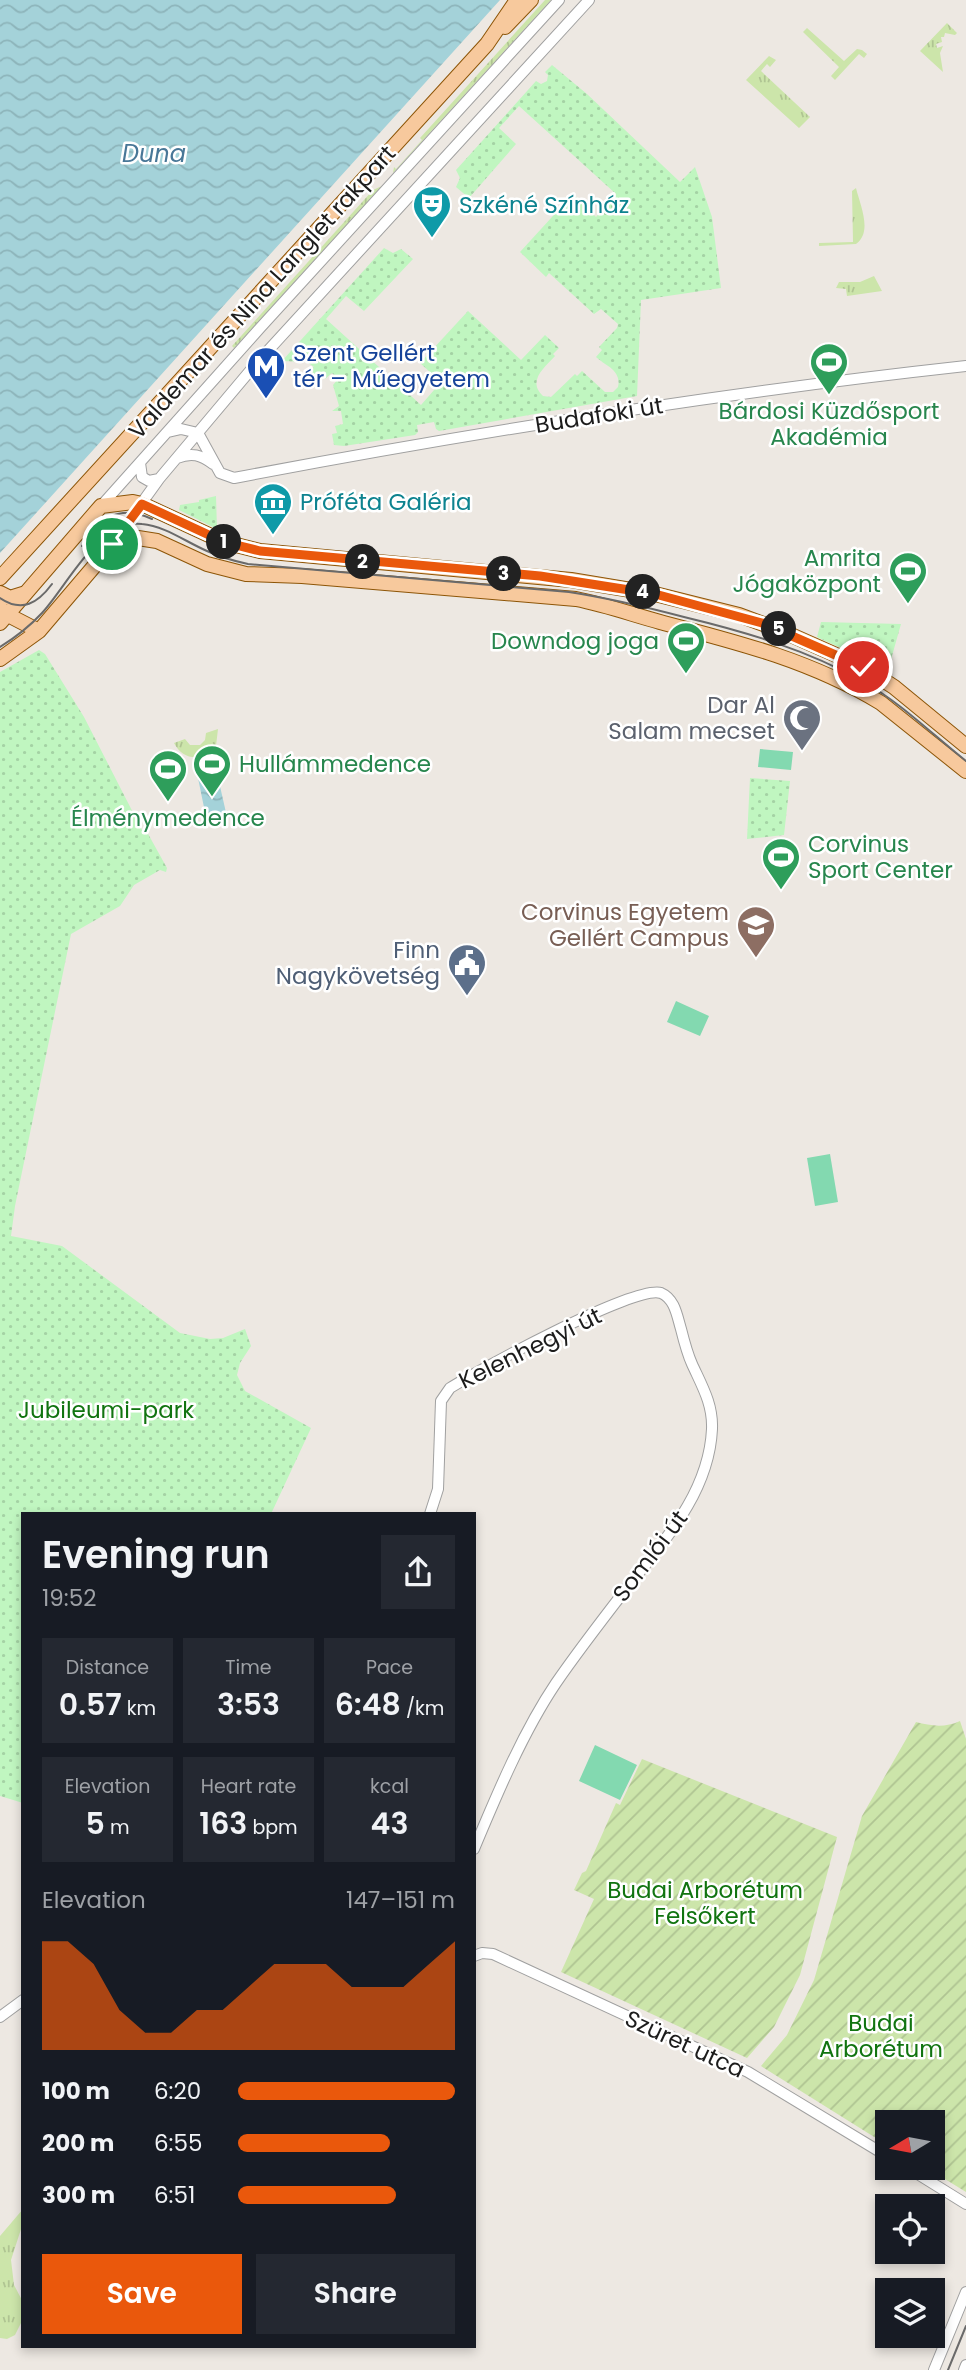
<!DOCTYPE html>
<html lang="en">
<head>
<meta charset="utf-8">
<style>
  :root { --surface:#171b24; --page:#242831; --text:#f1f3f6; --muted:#9ea1a6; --accent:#ea580c }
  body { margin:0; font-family:Poppins,sans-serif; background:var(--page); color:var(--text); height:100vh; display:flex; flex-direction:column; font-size:26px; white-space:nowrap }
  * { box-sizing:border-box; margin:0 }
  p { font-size:23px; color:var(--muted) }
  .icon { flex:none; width:38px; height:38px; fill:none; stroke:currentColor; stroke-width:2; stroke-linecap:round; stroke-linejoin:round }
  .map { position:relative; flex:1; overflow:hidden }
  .details { position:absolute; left:21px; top:1512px; width:455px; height:836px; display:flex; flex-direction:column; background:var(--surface); border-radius:0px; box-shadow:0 4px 10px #0003 }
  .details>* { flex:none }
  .needle { width:46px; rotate:260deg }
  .fabs { position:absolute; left:875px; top:2110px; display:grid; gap:14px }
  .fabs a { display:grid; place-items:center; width:70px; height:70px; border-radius:0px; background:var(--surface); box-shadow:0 4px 10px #0003; font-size:35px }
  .pin { position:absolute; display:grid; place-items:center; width:60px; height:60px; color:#fff; margin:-30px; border:4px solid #fff; border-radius:50%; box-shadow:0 2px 7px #0007 }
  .km { position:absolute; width:35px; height:35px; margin:-18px; border-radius:50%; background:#222; color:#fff; font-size:19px; line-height:35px; text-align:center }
  .round { display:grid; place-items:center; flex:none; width:74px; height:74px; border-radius:0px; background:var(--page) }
  .headline { display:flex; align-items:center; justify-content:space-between; height:119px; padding:0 21px }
  h1 { font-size:38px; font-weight:600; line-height:52px }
  .figures { display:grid; grid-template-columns:repeat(3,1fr); gap:10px; height:119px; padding:7px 21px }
  .figures div { display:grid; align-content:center; border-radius:0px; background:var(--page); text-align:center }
  .figures b { font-size:30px; font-weight:600 }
  .figures small { font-size:19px; font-weight:400 }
  .figures p { font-size:19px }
  .chart { height:196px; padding:14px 21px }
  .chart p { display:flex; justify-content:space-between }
  .chart svg { width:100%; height:126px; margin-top:7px; fill:var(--accent); opacity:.7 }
  .cta { display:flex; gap:14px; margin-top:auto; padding:14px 21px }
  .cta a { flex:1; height:80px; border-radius:0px; background:var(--accent); color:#fff; font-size:28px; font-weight:600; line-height:80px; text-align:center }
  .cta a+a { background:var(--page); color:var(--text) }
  ul { padding:0 21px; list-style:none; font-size:23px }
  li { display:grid; grid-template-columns:112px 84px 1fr; align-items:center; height:52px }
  li i { height:18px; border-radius:9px; background:var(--accent) }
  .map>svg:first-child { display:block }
</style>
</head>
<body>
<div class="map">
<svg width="966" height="2370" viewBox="0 0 966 2370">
  <defs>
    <pattern id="grass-tufts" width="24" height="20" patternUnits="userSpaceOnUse" patternTransform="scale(1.75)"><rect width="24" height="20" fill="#cce5aa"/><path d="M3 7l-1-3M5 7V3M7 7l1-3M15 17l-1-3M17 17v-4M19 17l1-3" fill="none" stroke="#afc492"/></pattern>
    <pattern id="park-dots" width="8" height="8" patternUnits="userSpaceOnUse" patternTransform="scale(1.75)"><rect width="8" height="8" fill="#c0f6c0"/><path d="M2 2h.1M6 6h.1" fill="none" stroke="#a4d2a4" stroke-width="1.8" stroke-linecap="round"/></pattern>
    <pattern id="garden-furrows" width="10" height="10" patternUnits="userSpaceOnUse" patternTransform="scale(1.75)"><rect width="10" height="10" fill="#cce5aa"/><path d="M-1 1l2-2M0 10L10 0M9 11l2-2" fill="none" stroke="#afc492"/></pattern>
    <pattern id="water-waves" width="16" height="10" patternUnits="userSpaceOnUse" patternTransform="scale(1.75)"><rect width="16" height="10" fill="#a4d2d9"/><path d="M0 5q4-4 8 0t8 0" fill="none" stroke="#8db4ba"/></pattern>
  </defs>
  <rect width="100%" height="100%" fill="#ede8e2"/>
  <path fill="url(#grass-tufts)" d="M 545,0 L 551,0 L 393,173 L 394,167 L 396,169 L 422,140 L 420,138 Z
    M 947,23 L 957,33 L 955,35 L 945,33 L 944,37 L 941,37 L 942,42 L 936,44 L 937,48 L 943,46 L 940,53 L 943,72 L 920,51 Z
    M 807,28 L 844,61 L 857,49 L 862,50 L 867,54 L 864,58 L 859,54 L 835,80 L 831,76 L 839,67 L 803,32 Z
    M 769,56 L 776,60 L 770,67 L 767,64 L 761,71 L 810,117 L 799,128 L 746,80 Z
    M 382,186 L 234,348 L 232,346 L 373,190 Z
    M 856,188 C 860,205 873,232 856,244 L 819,246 L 819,243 L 853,242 L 852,191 Z
    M 874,276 L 882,291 L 847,296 L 846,289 L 836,288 L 839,282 L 860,282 Z
    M 218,729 L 216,746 C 204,762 183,761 174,743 L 185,739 L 190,745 L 200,745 L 205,740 L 206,733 Z
    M 23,2209 L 23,2223 L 11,2260 L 14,2285 L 23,2302 L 23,2319 L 15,2335 L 7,2339 L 0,2338 L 0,2236 Z"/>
  <path fill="url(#park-dots)" d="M 552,65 L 587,94 L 680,182 L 695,167 L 712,217 L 721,288 L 641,300 L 637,396 L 439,431 L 436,429 L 434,422 L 417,425 L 418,432 L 415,435 L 344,446 L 334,445 L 332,434 L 337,433 L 335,426 L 343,424 L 341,411 L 332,411 L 339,406 L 333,385 L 338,379 L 332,373 L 325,379 L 323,377 L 316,380 L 313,373 L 307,370 L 314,367 L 307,362 L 282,361 L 384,248 L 393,253 L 401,249 L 413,259 L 364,311 L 346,296 L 326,319 L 421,405 L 441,382 L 420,363 L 468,311 L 521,360 L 545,335 L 559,348 L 553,354 L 555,356 C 544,368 527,381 543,396 L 551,397 L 575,374 L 577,376 L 582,371 L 605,392 L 613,392 L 618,387 C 622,370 604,365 596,357 L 602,350 L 599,347 L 617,328 L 618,324 L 601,309 L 594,314 L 549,273 L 546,277 L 520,252 L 573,194 L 596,217 L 616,194 L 519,106 L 499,128 L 516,144 L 469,198 L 456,187 L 460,178 L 456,170 L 536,81 L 541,84 L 547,81 L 548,75 L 545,72 Z
    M 216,496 L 217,529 L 179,510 L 180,505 L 199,502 L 199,500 Z
    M 821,622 L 901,624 L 888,670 L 817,637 Z
    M 39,650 L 45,654 L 84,717 L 143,832 L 147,832 L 167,868 L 166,872 L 160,870 L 134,885 L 120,906 L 71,934 L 15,1206 L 11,1236 L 62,1246 L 180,1333 L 210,1339 L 223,1338 L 245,1329 L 251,1346 L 240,1363 L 237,1375 L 245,1391 L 311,1428 L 271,1514 L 23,1514 L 23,1803 L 0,1796 L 0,672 Z
    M 750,778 L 790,781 L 784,835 L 747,839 Z"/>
  <path fill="url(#garden-furrows)" d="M 960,1721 L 966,1739 L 966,2192 L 927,2168 L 933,2168 L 933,2123 L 887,2123 L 887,2145 L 761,2066 L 787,2035 L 814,1980 L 862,1816 L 916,1722 C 931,1726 945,1728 960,1721 Z
    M 642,1759 L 837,1837 L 800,1975 L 774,2027 L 747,2058 L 561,1972 L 594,1899 L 574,1890 L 582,1873 L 586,1871 L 616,1803 L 620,1805 Z"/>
  <path fill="#83d9b0" d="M 760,749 L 793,752 L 791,770 L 758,767 Z
    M 676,1001 L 709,1016 L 700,1036 L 667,1022 Z
    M 830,1154 L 838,1202 L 815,1206 L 807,1158 Z
    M 595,1745 L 637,1765 L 620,1800 L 579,1781 Z"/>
  <path fill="url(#water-waves)" d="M 0,0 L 500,0 L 0,553 Z
    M 217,773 L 227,817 L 223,823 L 216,826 L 207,822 L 198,778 Z"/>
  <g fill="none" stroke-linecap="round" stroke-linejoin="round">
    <defs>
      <path id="minor" d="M 168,432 L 181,429 L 198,433 L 220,473 L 234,478 C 476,432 720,393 966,366
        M 177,458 C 192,452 201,455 213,464
        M 140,463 L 142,477 L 149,481 L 159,479
        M 101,506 L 260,328 L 559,0
        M 108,550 L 159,479 L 254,366 L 589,0
        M 430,1514 L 438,1489 L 441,1401 L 450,1388 C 479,1370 636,1284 661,1293 C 675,1299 677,1316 681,1329 C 684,1341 687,1353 692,1364 C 702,1386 713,1404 712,1429 C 709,1493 664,1541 626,1589 C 602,1620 578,1651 556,1683 C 523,1732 497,1794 474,1849
        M 474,1956 L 482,1953 L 493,1954 L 748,2072 L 887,2156
        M 0,2017 L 23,2000
        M 908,2168 L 966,2204
        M 934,2370 L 966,2292
        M 964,2370 L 966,2365"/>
      <path id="major" d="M 505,27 L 531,0
        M 0,578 L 487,44 L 517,0
        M 0,593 L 10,598 L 26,593
        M 0,608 L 8,615 L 39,631
        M 0,623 L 101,506 L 133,502 L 142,504 L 224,542 L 260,551 L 571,580 L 655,594 L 739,615 L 782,631 L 863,667 L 894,687 L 966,746
        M 0,659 L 39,631 L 108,550 L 138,538 L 157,541 L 207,564 L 246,574 L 302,576 L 576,599 C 606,605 631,614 660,622 C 737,642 812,661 881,703 L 966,771"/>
    </defs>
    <use href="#minor" stroke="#a0a0a0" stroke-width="12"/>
    <use href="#major" stroke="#8d5507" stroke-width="16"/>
    <use href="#minor" stroke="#fff" stroke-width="10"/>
    <use href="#major" stroke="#f7c99d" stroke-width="14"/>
    <path stroke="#6a6a6a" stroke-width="2" d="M 82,546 C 103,519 117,503 152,519
      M 0,598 C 22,613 38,603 52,584
      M 0,647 C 16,637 30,626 42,613 C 68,585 99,518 142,524 C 165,526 186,542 207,551 C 220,557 234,561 248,564 L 569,592 C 608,598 646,607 684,617 C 746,632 808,650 864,682 C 901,703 933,735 966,761
      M 948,2370 L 966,2326"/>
  </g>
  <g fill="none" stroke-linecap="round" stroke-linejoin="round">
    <defs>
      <path id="route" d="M 112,544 L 142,504 L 224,542 L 260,551 L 540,576 L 655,594 L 762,623 L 863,667"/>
    </defs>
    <use href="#route" stroke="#fff" stroke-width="14"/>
    <use href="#route" stroke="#ea580c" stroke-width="9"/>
  </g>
  <defs>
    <symbol id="theatre-pin" viewBox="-11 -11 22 30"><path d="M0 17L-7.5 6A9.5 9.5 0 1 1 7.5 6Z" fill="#0f9aa8" stroke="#fff"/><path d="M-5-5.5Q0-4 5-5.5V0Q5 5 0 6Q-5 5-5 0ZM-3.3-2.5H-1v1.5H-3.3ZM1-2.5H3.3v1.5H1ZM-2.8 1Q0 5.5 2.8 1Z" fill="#fff"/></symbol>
    <symbol id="stadium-pin" viewBox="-11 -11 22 30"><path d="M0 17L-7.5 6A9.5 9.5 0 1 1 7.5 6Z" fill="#2e9e5b" stroke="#fff"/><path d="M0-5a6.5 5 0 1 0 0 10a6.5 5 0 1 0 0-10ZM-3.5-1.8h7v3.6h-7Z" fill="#fff"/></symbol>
    <symbol id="metro-pin" viewBox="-11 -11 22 30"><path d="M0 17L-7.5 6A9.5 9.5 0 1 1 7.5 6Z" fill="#1a4fb4" stroke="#fff"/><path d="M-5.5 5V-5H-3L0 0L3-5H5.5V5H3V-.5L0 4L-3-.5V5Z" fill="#fff"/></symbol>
    <symbol id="museum-pin" viewBox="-11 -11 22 30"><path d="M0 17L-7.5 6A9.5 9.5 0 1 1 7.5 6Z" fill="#0f9aa8" stroke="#fff"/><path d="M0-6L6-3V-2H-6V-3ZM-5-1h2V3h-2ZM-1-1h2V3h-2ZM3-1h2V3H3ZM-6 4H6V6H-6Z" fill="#fff"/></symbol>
    <symbol id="mosque-pin" viewBox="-11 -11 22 30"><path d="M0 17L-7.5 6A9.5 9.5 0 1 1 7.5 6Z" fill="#6b7280" stroke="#fff"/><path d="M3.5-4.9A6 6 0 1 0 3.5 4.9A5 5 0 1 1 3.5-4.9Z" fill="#fff"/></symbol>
    <symbol id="university-pin" viewBox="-11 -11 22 30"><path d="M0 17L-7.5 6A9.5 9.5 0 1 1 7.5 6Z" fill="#8d6e63" stroke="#fff"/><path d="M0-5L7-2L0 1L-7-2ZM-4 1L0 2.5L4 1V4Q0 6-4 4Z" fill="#fff"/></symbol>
    <symbol id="civic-pin" viewBox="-11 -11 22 30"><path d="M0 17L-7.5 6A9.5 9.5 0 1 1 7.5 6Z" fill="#5c6f8a" stroke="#fff"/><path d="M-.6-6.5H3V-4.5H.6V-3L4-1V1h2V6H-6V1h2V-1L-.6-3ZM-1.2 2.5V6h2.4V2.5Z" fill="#fff"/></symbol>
  </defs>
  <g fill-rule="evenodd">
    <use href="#theatre-pin" x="410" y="183" width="44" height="60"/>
    <use href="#stadium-pin" x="807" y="340" width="44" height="60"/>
    <use href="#metro-pin" x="244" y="344" width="44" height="60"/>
    <use href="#museum-pin" x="251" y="480" width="44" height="60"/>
    <use href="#stadium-pin" x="886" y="549" width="44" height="60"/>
    <use href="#stadium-pin" x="664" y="619" width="44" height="60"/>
    <use href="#mosque-pin" x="780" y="696" width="44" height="60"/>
    <use href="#stadium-pin" x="190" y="742" width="44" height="60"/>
    <use href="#stadium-pin" x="146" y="747" width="44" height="60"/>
    <use href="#stadium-pin" x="759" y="835" width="44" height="60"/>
    <use href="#university-pin" x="734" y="903" width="44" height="60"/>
    <use href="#civic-pin" x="445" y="941" width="44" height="60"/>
  </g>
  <g text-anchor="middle" stroke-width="5" stroke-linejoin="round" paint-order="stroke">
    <g font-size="23" fill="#0d838f" stroke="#fff" text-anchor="start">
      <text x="459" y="213">Szkéné Színház</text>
      <text x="300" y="510">Próféta Galéria</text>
    </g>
    <g font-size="23" fill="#1c1c1c" stroke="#fff">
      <text transform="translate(262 292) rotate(-48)" y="8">Valdemar és Nina Langlet rakpart</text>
      <text transform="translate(599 415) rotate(-9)" y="8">Budafoki út</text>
      <text transform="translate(530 1348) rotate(-26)" y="8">Kelenhegyi út</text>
      <text transform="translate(650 1556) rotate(-53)" y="8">Somlói út</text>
      <text transform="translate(685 2044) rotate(25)" y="8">Szüret utca</text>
    </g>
    <g font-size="23" fill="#164399" stroke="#fff" text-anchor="start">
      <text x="293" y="361">Szent Gellért<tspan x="293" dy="26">tér – Műegyetem</tspan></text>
    </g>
    <g font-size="23" fill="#27864d" stroke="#fff">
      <text x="829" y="419">Bárdosi Küzdősport<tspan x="829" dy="26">Akadémia</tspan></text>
      <text x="881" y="566" text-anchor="end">Amrita<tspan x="881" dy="26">Jógaközpont</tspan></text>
      <text x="659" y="649" text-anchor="end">Downdog joga</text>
      <text x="239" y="772" text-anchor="start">Hullámmedence</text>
      <text x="168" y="826">Élménymedence</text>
      <text x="808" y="852" text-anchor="start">Corvinus<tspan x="808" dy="26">Sport Center</tspan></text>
    </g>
    <g font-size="23" fill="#5b616d" stroke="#fff" text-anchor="end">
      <text x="775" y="713">Dar Al<tspan x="775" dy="26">Salam mecset</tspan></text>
    </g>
    <g font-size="23" fill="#785e54" stroke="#fff" text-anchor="end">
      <text x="729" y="920">Corvinus Egyetem<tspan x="729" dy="26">Gellért Campus</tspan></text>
    </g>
    <g font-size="23" fill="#4e5e75" stroke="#fff" text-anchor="end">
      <text x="440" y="958">Finn<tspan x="440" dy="26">Nagykövetség</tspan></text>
    </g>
    <g font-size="23" fill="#117410" stroke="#fff">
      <text x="106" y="1418">Jubileumi-park</text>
      <text x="705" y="1898">Budai Arborétum<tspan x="705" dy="26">Felsőkert</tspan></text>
      <text x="881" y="2031">Budai<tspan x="881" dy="26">Arborétum</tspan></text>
    </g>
    <g font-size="24" font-style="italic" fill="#487797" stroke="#fff">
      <text x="154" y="162">Duna</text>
    </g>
  </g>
</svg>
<div class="fabs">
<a><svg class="needle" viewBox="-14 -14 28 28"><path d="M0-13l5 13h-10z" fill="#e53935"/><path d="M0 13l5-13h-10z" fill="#9ea1a6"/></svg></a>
<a><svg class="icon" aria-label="locate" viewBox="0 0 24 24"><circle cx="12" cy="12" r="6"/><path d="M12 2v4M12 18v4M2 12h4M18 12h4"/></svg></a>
<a><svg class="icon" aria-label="layers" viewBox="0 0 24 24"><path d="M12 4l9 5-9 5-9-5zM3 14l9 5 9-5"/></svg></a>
</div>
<div class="pin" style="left:112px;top:544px;background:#1e9e55"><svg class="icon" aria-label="arrive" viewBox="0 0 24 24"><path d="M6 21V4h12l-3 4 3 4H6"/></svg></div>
<div class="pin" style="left:863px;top:667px;background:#d93025"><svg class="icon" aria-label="check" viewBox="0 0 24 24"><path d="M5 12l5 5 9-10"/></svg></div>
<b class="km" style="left:224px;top:542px">1</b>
<b class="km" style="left:363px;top:562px">2</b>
<b class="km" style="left:504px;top:574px">3</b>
<b class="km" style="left:643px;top:592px">4</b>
<b class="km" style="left:779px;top:629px">5</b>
<section class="details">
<div class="headline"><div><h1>Evening run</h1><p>19:52</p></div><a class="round"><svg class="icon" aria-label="share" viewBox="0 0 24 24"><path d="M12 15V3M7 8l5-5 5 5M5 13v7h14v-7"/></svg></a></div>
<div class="figures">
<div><p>Distance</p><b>0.57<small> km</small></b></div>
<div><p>Time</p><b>3:53</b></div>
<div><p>Pace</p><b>6:48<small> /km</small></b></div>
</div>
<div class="figures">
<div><p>Elevation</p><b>5<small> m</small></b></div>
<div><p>Heart rate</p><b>163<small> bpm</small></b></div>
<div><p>kcal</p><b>43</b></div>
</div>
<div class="chart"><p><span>Elevation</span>147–151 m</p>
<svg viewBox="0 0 160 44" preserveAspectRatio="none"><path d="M0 44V6L10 6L20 14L30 30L40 38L50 38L60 30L70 30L80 22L90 14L100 14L110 14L120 22L130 22L140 22L150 14L160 6V44z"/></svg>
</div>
<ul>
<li><b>100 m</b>6:20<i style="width:100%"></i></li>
<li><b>200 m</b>6:55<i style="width:70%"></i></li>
<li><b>300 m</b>6:51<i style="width:73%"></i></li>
</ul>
<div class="cta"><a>Save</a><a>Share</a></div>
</section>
</div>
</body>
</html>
